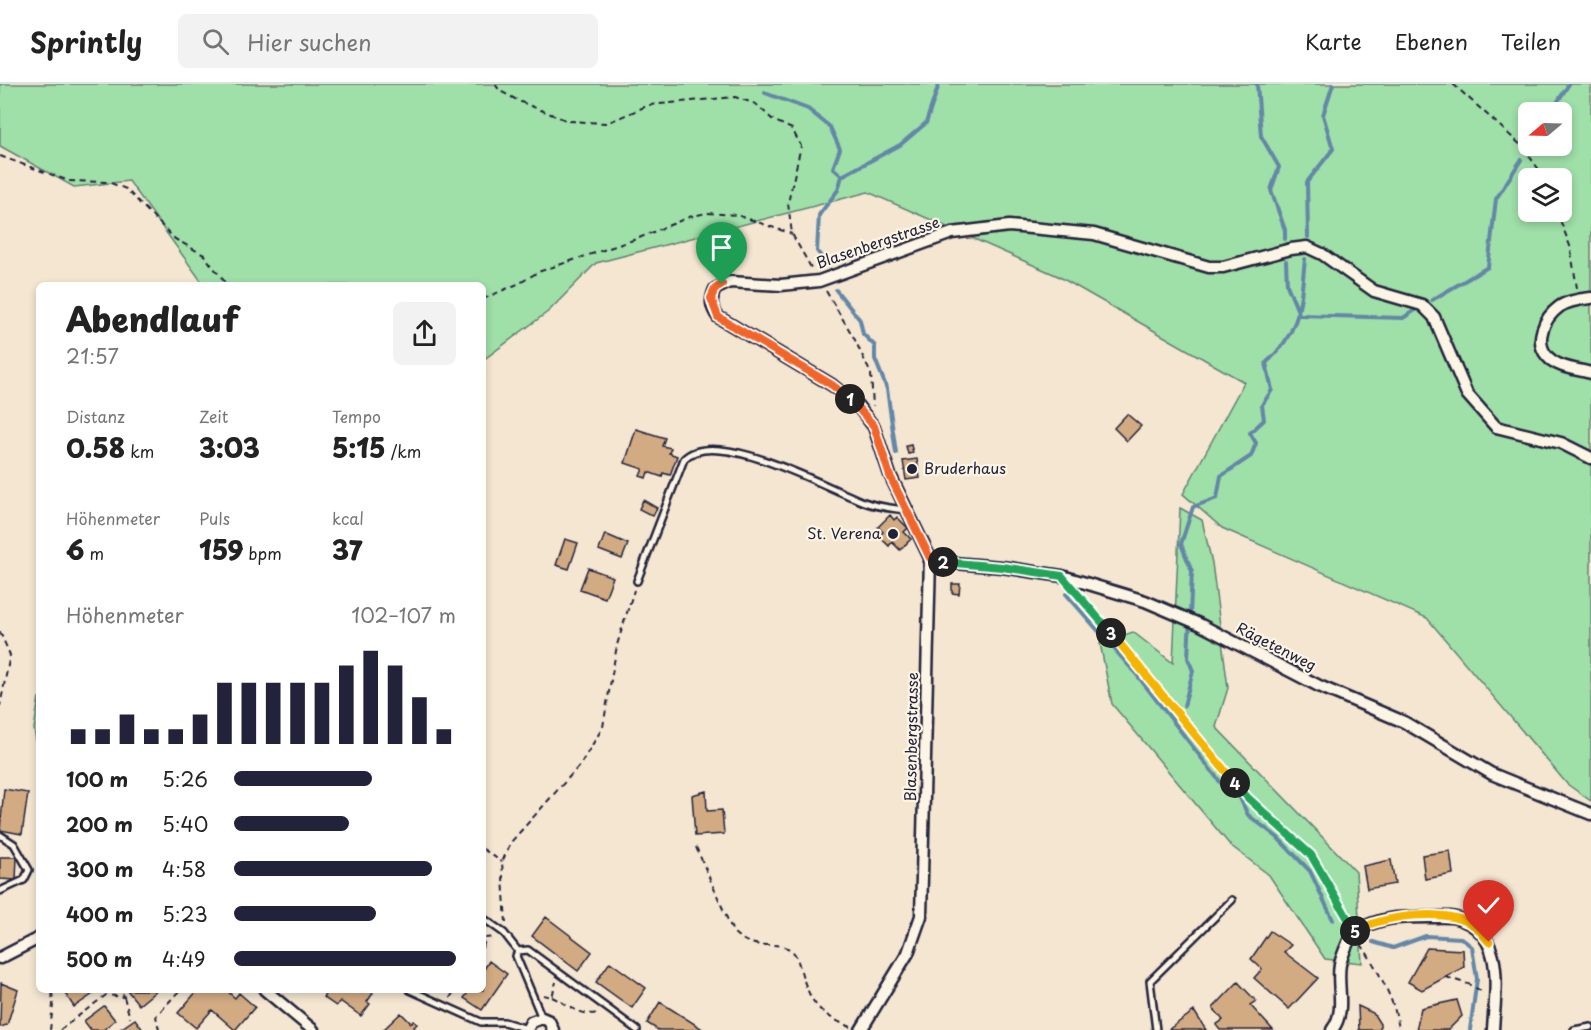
<!DOCTYPE html>
<html lang="de">
<head>
<meta charset="utf-8">
<style>
  :root { --surface:#fff; --page:#f2f2f2; --text:#222; --muted:#767676; --line:#e0e0e0; --accent:#22223b }
  body { margin:0; font-family:"Playpen Sans",sans-serif; background:var(--page); color:var(--text); height:100vh; display:flex; flex-direction:column; font-size:22px; white-space:nowrap }
  * { box-sizing:border-box; margin:0 }
  p { font-size:20px; color:var(--muted) }
  .icon { flex:none; width:33px; height:33px; fill:none; stroke:currentColor; stroke-width:2; stroke-linecap:round; stroke-linejoin:round }
  .map { position:relative; flex:1; overflow:hidden }
  .side { position:absolute; left:36px; top:198px; width:450px; height:711px; display:flex; flex-direction:column; background:var(--surface); border-radius:9px; box-shadow:0 3px 9px #0003 }
  .side>* { flex:none }
  .needle { width:39px; rotate:251deg }
  .tools { position:absolute; left:1518px; top:18px; display:grid; gap:12px }
  .tools a { display:grid; place-items:center; width:54px; height:54px; border-radius:9px; background:var(--surface); box-shadow:0 3px 9px #0003; font-size:30px }
  .pin { position:absolute; display:grid; place-items:center; width:51px; height:51px; color:#fff; margin:-62px -26px; border-radius:50% 50% 50% 0; rotate:-45deg; box-shadow:0 0 6px #0007 }
  .pin .icon { rotate:45deg }
  .km { position:absolute; width:30px; height:30px; margin:-15px; border-radius:50%; background:#222; color:#fff; font-size:16px; line-height:30px; text-align:center }
  .round { display:grid; place-items:center; flex:none; width:63px; height:63px; border-radius:9px; background:var(--page) }
  .overview { display:flex; align-items:center; justify-content:space-between; height:102px; padding:0 30px }
  h1 { font-size:33px; font-weight:800; line-height:45px }
  .stats { display:grid; grid-template-columns:repeat(3,1fr); gap:9px; height:102px; padding:6px 30px }
  .stats div { display:grid; align-content:center }
  .stats b { font-size:26px; font-weight:800 }
  .stats small { font-size:16px; font-weight:400 }
  .stats p { font-size:16px }
  .chart { height:168px; padding:12px 30px }
  .chart p { display:flex; justify-content:space-between }
  .chart svg { width:100%; height:108px; margin-top:6px; stroke:var(--accent); stroke-width:6 }
  ul { padding:0 30px; list-style:none; font-size:20px }
  li { display:grid; grid-template-columns:96px 72px 1fr; align-items:center; height:45px }
  li i { height:15px; border-radius:8px; background:var(--accent) }
  header { display:flex; align-items:center; gap:36px; box-sizing:border-box; height:84px; padding:0 30px; background:var(--surface); border-bottom:2px solid var(--line) }
  header strong { font-size:28px }
  nav { display:flex; gap:33px; margin-inline-start:auto; font-size:21px }
  .search { width:420px; height:54px; background:var(--page); display:flex; align-items:center; gap:15px; box-sizing:border-box; padding:0 21px; border-radius:9px; color:var(--muted); font-size:22px }
  .map>svg:first-child { display:block }
</style>
</head>
<body>
<header>
<strong>Sprintly</strong>
<div class="search"><svg class="icon" aria-label="search" viewBox="0 0 24 24"><circle cx="10" cy="10" r="6"/><path d="M15 15l6 6"/></svg>Hier suchen</div>
<nav><a>Karte</a><a>Ebenen</a><a>Teilen</a></nav>
</header>
<div class="map">
<svg width="1591" height="946" viewBox="0 0 1591 946">
  <rect width="100%" height="100%" fill="#f4e6d1"/>
  <filter id="ink" filterUnits="userSpaceOnUse"><feTurbulence type="fractalNoise" baseFrequency=".0167" numOctaves="2"/><feDisplacementMap in="SourceGraphic" scale="12" xChannelSelector="R" yChannelSelector="G"/><feConvolveMatrix kernelMatrix="1 2 1 2 8 2 1 2 1" color-interpolation-filters="sRGB"/></filter>
  <g filter="url(#ink)">
    <path fill="#9fdfa8" stroke="#608072" stroke-width="1.5" fill-rule="evenodd" d="M 0,0 L 1591,0 L 1591,717 L 1567,700 L 1427,534 L 1222,444 L 1183,410 L 1244,298 L 1058,192 L 868,108 L 596,179 L 549,227 L 483,276 L 483,201 L 204,201 L 129,97 L 74,103 L 0,62 ZM 1528,28 L 1562,28 L 1562,62 L 1528,62 ZM 1528,94 L 1562,94 L 1562,128 L 1528,128 Z
      M 1180,424 L 1202,436 L 1212,479 L 1228,604 L 1216,643 L 1356,788 L 1362,879 L 1325,875 L 1269,791 L 1230,761 L 1112,620 L 1100,559 L 1133,548 L 1173,579 Z
      M 39,613 L 39,673 L 34,645 Z"/>
    <g fill="none" stroke-linecap="round" stroke-linejoin="round">
      <path stroke="#6387a7" stroke-width="4" d="M 1257,0 L 1261,52 L 1279,83 L 1271,106 L 1285,146 L 1285,155
        M 765,9 L 808,25 L 830,43 L 840,65 L 833,84 L 842,92
        M 1551,28 L 1569,0
        M 1308,153 L 1307,98 L 1333,65 L 1323,31 L 1333,0
        M 1286,177 L 1287,201 L 1299,230
        M 829,182 L 817,167 L 819,131 L 838,106 L 842,92 L 900,61 L 926,39 L 939,0
        M 836,206 L 860,236 L 863,250 L 875,262 L 875,275 L 887,305 L 896,369
        M 1432,216 L 1488,183 L 1496,115 L 1521,76
        M 1299,231 L 1403,234 L 1414,227
        M 1066,510 L 1137,591 L 1224,703 L 1238,710 L 1248,731 L 1277,753 L 1310,787 L 1333,836
        M 1184,622 L 1193,587 L 1188,574 L 1192,487 L 1181,460 L 1193,423 L 1217,414 L 1221,392 L 1251,372 L 1256,359 L 1250,349 L 1264,336 L 1262,321 L 1272,306 L 1266,279 C 1302,247 1300,219 1305,175
        M 1373,858 L 1393,864 L 1426,852 L 1461,854 L 1472,863 L 1477,895 L 1470,946"/>
    </g>
    <path fill="#d2ab83" stroke="#22223b" stroke-width="1.5" d="M 1127,330 L 1141,342 L 1127,357 L 1114,344 Z
      M 636,345 L 665,354 L 662,362 L 671,364 L 669,369 L 677,372 L 670,391 L 663,389 L 662,393 L 648,388 L 646,394 L 640,392 L 643,385 L 625,379 Z
      M 911,361 L 913,369 L 908,370 L 906,362 Z
      M 917,375 L 920,394 L 906,396 L 903,377 Z
      M 643,416 L 657,424 L 653,432 L 639,425 Z
      M 890,431 L 894,436 L 897,433 L 908,444 L 904,448 L 911,455 L 900,466 L 892,458 L 889,462 L 879,452 L 883,448 L 878,443 Z
      M 605,450 L 628,460 L 622,475 L 599,466 Z
      M 565,455 L 578,459 L 569,485 L 556,481 Z
      M 588,484 L 613,493 L 605,514 L 580,505 Z
      M 952,500 L 960,500 L 959,510 L 952,509 Z
      M 4,705 L 28,709 L 22,750 L 0,746 Z
      M 706,707 L 707,727 L 722,726 L 724,750 L 695,752 L 692,711 Z
      M 1450,767 L 1453,790 L 1425,795 L 1422,771 Z
      M 0,773 L 17,773 L 16,796 L 0,795 Z
      M 1391,776 L 1395,800 L 1367,805 L 1363,782 Z
      M 546,833 L 592,868 L 578,887 L 532,852 Z
      M 1270,847 L 1291,861 L 1284,868 L 1318,894 L 1289,925 L 1254,894 L 1262,885 L 1251,875 Z
      M 1427,864 L 1463,866 L 1464,883 L 1422,906 L 1408,898 Z
      M 489,877 L 507,890 L 482,926 L 464,914 L 470,906 L 483,906 L 483,887 Z
      M 610,878 L 646,904 L 632,924 L 596,898 Z
      M 1238,898 L 1256,917 L 1250,921 L 1273,946 L 1220,946 L 1216,941 L 1223,936 L 1213,924 Z
      M 1,899 L 18,906 L 7,941 L 0,943 Z
      M 67,906 L 95,906 L 96,908 L 74,923 L 64,908 Z
      M 127,906 L 157,906 L 139,921 Z
      M 198,906 L 226,906 L 235,914 L 239,909 L 255,923 L 235,946 L 212,926 L 196,944 L 178,929 Z
      M 329,906 L 370,906 L 373,909 L 367,918 L 370,920 L 361,932 L 340,917 L 336,922 L 323,913 Z
      M 1457,916 L 1462,932 L 1448,946 L 1416,946 L 1421,924 Z
      M 660,918 L 704,946 L 658,946 L 647,939 Z
      M 104,922 L 115,936 L 103,946 L 91,946 L 84,937 Z
      M 1358,922 L 1373,929 L 1380,940 L 1380,946 L 1359,946 Z
      M 1194,927 L 1206,946 L 1168,946 Z
      M 401,929 L 411,939 L 414,937 L 417,940 L 414,943 L 416,946 L 383,946 Z
      M 135,935 L 143,946 L 119,946 Z"/>
    <g fill="none" stroke-linecap="round" stroke-linejoin="round">
      <defs>
        <path id="lane" d="M 637,497 L 684,375 C 715,342 827,404 864,418 C 877,423 891,424 905,426
          M 0,751 L 14,760 L 29,786 L 24,796 L 0,807
          M 483,834 L 504,849 L 518,867 L 516,872 L 542,934
          M 518,867 L 528,866 L 637,946
          M 410,906 L 481,938 L 504,938 L 527,945
          M 1156,946 L 1150,897 L 1232,816
          M 1574,946 L 1591,943"/>
        <path id="street" d="M 1591,214 C 1581,215 1567,217 1559,223 C 1544,234 1534,257 1547,272 C 1557,284 1577,285 1591,289
          M 930,474 L 942,478 L 1002,483 L 1062,492 L 1145,517 L 1199,540 L 1319,602 L 1404,638 L 1492,690 L 1591,730
          M 0,874 L 39,854
          M 265,906 L 313,946
          M 527,946 L 531,938 L 542,934 L 549,937 L 553,946
          M 861,946 L 908,869 L 921,832 L 930,474 L 890,391 L 874,343 L 857,321 L 832,301 L 718,233 C 711,223 710,216 715,205 L 730,198 L 781,201 L 819,197 L 952,149 L 1009,142 L 1094,150 L 1209,183 L 1223,183 L 1291,165 L 1307,163 L 1322,170 L 1374,207 L 1422,221 L 1434,233 L 1467,310 L 1496,343 L 1561,359 L 1591,374
          M 1332,946 C 1347,927 1336,902 1340,880 C 1343,869 1348,858 1353,848 C 1381,833 1397,833 1429,833 C 1437,833 1448,832 1456,834 C 1507,848 1495,906 1493,946"/>
      </defs>
      <use href="#lane" stroke="#22223b" stroke-width="10"/>
      <use href="#street" stroke="#22223b" stroke-width="15"/>
      <path stroke="#22223b" stroke-width="2" stroke-dasharray="6 4.5" stroke-linecap="butt" d="M 495,0 L 500,7 L 521,18 L 568,37 L 607,39 L 649,21 L 735,13 L 756,20 L 773,36 L 792,45 L 801,62 L 788,119 L 792,150 L 813,187
        M 1453,0 L 1522,62 L 1545,94
        M 0,72 L 69,97 L 108,98 L 126,105 L 175,155 L 204,171 L 227,201
        M 1557,128 L 1570,162 L 1577,204
        M 826,207 L 854,254 L 871,290 L 873,322
        M 483,215 L 520,199 L 538,188 L 639,154 L 689,133 L 706,129 L 737,131 L 792,150
        M 1075,508 L 1248,714 L 1311,771 L 1348,837
        M 0,548 L 10,571 L 0,622
        M 696,763 L 733,848 C 757,871 775,853 792,867 C 797,871 798,878 800,884 C 810,918 817,930 851,943
        M 483,765 L 502,778
        M 506,839 L 502,778 L 511,758 L 580,681 L 603,643 L 617,561 L 634,506
        M 1361,860 C 1377,884 1396,918 1399,946
        M 483,864 L 485,854 L 495,853
        M 1446,893 L 1471,901 L 1484,909
        M 543,911 L 552,913 L 556,898
        M 124,913 L 130,934
        M 552,913 C 567,920 580,933 599,929
        M 450,914 L 455,906
        M 50,946 L 53,921 L 52,906
        M 60,946 L 106,911 L 124,913 L 122,906
        M 159,946 L 156,932 L 180,906"/>
      <use href="#lane" stroke="#fcf5e5" stroke-width="5"/>
      <use href="#street" stroke="#fcf5e5" stroke-width="10"/>
    </g>
  </g>
  <g fill="none" stroke-linecap="round" stroke-linejoin="round" filter="url(#ink)">
    <defs>
      <path id="split-1" d="M 722,200 L 715,205 L 711,214 L 718,233 L 832,301 L 850,315"/>
      <path id="split-2" d="M 850,315 L 874,342 L 890,392 L 930,474 L 943,478"/>
      <path id="split-3" d="M 943,478 L 1002,483 L 1062,492 L 1111,549"/>
      <path id="split-4" d="M 1111,549 L 1235,699"/>
      <path id="split-5" d="M 1235,699 L 1248,714 L 1311,771 L 1355,847"/>
      <path id="split-6" d="M 1355,847 C 1383,832 1444,823 1473,841 C 1479,845 1484,853 1489,858"/>
    </defs>
    <use href="#split-1" stroke="#fff" stroke-width="12"/>
    <use href="#split-2" stroke="#fff" stroke-width="12"/>
    <use href="#split-3" stroke="#fff" stroke-width="12"/>
    <use href="#split-4" stroke="#fff" stroke-width="12"/>
    <use href="#split-5" stroke="#fff" stroke-width="12"/>
    <use href="#split-6" stroke="#fff" stroke-width="12"/>
    <use href="#split-1" stroke="#f0652b" stroke-width="8"/>
    <use href="#split-2" stroke="#f0652b" stroke-width="8"/>
    <use href="#split-3" stroke="#22a559" stroke-width="8"/>
    <use href="#split-4" stroke="#f5b400" stroke-width="8"/>
    <use href="#split-5" stroke="#22a559" stroke-width="8"/>
    <use href="#split-6" stroke="#f5b400" stroke-width="8"/>
  </g>
  <g fill="#22223b" stroke="#fcf5e5" stroke-width="2">
    <circle cx="912" cy="385" r="6"/>
    <circle cx="893" cy="450" r="6"/>
  </g>
  <g text-anchor="middle" stroke-width="4.5" stroke-linejoin="round" paint-order="stroke">
    <g font-size="15" fill="#22223b" stroke="#fcf5e5">
      <text transform="translate(878 159) rotate(-19)" y="5">Blasenbergstrasse</text>
      <text transform="translate(1276 563) rotate(27)" y="5">Rägetenweg</text>
      <text transform="translate(912 653) rotate(-89)" y="5">Blasenbergstrasse</text>
    </g>
    <g font-size="15" fill="#22223b" stroke="#fcf5e5" text-anchor="start">
      <text x="924" y="390">Bruderhaus</text>
      <text x="881" y="455" text-anchor="end">St. Verena</text>
    </g>
  </g>
</svg>
<div class="tools">
<a><svg class="needle" viewBox="-14 -14 28 28"><path d="M0-13l5 13h-10z" fill="#e53935"/><path d="M0 13l5-13h-10z" fill="#767676"/></svg></a>
<a><svg class="icon" aria-label="layers" viewBox="0 0 24 24"><path d="M12 4l9 5-9 5-9-5zM3 14l9 5 9-5"/></svg></a>
</div>
<div class="pin" style="left:722px;top:200px;background:#1e9e55"><svg class="icon" aria-label="arrive" viewBox="0 0 24 24"><path d="M6 21V4h12l-3 4 3 4H6"/></svg></div>
<div class="pin" style="left:1489px;top:858px;background:#d93025"><svg class="icon" aria-label="check" viewBox="0 0 24 24"><path d="M5 12l5 5 9-10"/></svg></div>
<b class="km" style="left:850px;top:315px">1</b>
<b class="km" style="left:943px;top:478px">2</b>
<b class="km" style="left:1111px;top:549px">3</b>
<b class="km" style="left:1235px;top:699px">4</b>
<b class="km" style="left:1355px;top:847px">5</b>
<section class="side">
<div class="overview"><div><h1>Abendlauf</h1><p>21:57</p></div><a class="round"><svg class="icon" aria-label="share" viewBox="0 0 24 24"><path d="M12 15V3M7 8l5-5 5 5M5 13v7h14v-7"/></svg></a></div>
<div class="stats">
<div><p>Distanz</p><b>0.58<small> km</small></b></div>
<div><p>Zeit</p><b>3:03</b></div>
<div><p>Tempo</p><b>5:15<small> /km</small></b></div>
</div>
<div class="stats">
<div><p>Höhenmeter</p><b>6<small> m</small></b></div>
<div><p>Puls</p><b>159<small> bpm</small></b></div>
<div><p>kcal</p><b>37</b></div>
</div>
<div class="chart"><p><span>Höhenmeter</span>102–107 m</p>
<svg viewBox="0 0 160 44" preserveAspectRatio="none"><path d="M5 44V38M15 44V38M25 44V32M35 44V38M45 44V38M55 44V32M65 44V19M75 44V19M85 44V19M95 44V19M105 44V19M115 44V12M125 44V6M135 44V12M145 44V25M155 44V38"/></svg>
</div>
<ul>
<li><b>100 m</b>5:26<i style="width:62%"></i></li>
<li><b>200 m</b>5:40<i style="width:52%"></i></li>
<li><b>300 m</b>4:58<i style="width:89%"></i></li>
<li><b>400 m</b>5:23<i style="width:64%"></i></li>
<li><b>500 m</b>4:49<i style="width:100%"></i></li>
</ul>
</section>
</div>
</body>
</html>
